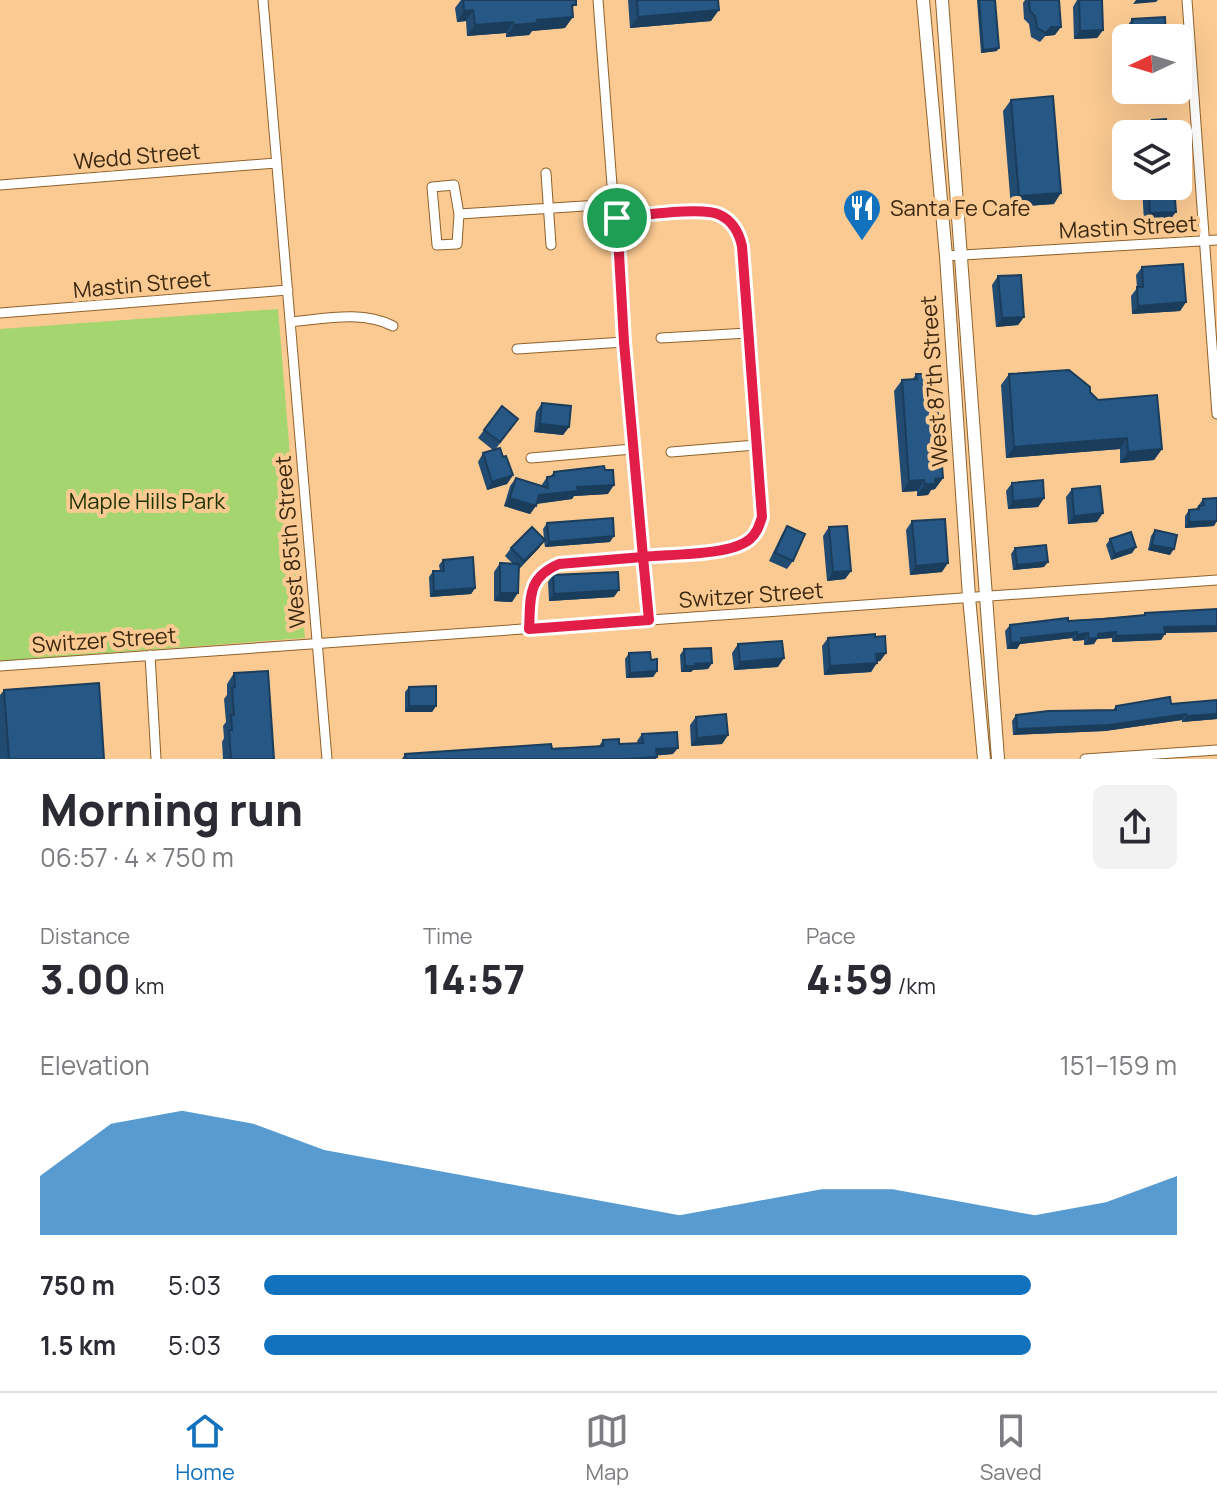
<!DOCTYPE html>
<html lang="en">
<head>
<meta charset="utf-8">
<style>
  :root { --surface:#fff; --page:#f2f2f3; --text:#2b2b33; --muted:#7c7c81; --line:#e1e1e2; --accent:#1272be }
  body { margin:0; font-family:Manrope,sans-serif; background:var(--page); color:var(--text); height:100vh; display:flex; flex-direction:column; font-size:30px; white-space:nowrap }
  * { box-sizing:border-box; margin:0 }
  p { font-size:26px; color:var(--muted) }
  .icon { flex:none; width:44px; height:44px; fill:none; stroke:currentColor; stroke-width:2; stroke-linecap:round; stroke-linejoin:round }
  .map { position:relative; height:759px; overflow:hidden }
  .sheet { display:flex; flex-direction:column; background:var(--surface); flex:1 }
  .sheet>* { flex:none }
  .needle { width:52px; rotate:266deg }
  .buttons { position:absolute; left:1112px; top:24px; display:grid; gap:16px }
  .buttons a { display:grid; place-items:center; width:80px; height:80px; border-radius:12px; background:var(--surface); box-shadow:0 8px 32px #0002; font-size:40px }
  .pin { position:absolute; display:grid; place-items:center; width:68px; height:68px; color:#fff; margin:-34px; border:4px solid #fff; border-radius:50%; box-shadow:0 2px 8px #0007 }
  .round { display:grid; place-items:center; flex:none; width:84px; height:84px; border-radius:12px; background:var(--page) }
  .summary { display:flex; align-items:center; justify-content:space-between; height:136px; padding:0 40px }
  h1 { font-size:44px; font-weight:800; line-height:60px }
  .stats { display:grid; grid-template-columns:repeat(3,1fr); gap:12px; height:136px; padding:8px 40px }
  .stats div { display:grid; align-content:center }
  .stats b { font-size:40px; font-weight:800 }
  .stats small { font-size:22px; font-weight:400 }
  .stats p { font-size:22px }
  .chart { height:224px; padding:16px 40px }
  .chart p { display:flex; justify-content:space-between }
  .chart svg { width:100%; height:144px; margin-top:8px; fill:var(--accent); opacity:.7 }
  ul { padding:0 40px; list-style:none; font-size:26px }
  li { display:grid; grid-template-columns:128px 96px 1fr; align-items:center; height:60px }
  li i { height:20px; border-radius:10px; background:var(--accent) }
  .tabs { display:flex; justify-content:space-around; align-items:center; height:112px; border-top:2px solid var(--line); background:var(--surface); font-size:22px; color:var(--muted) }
  .tabs a { display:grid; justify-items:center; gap:4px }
  .tabs .active { color:var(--accent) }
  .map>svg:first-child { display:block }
</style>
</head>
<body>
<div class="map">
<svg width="1217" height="759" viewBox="0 0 1217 759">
  <rect width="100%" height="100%" fill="#fbca92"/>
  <path fill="#a5d56e" d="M 278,309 L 305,638 L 0,661 L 0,329 Z"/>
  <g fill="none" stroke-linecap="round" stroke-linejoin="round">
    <defs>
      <path id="minor" d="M 263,0 L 327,759
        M 598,0 L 632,449 L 649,620
        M 1187,0 L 1217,414
        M 546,173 L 551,245
        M 0,185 L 276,163
        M 454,185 L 459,214 L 457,244 L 437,245 L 432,187 Z
        M 459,214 L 616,204
        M 946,256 L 1217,240
        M 0,313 L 288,290
        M 290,322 C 324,319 362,310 393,326
        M 661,338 L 748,333
        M 517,349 L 624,342
        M 671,452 L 756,445
        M 531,458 L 632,449
        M 529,629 C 531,599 526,578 559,564 L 734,548 C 750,540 757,534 762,517 L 742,246 C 738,233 733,221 720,215 C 701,206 640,216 617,218
        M 150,655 L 156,759
        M 0,666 L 1217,580
        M 1085,759 L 1217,750"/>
      <path id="secondary" d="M 923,0 L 946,256 L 969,597 L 984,759
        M 942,0 L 998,759"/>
    </defs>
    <use href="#minor" stroke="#8e622b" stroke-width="11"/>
    <use href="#secondary" stroke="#8e622b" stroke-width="14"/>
    <use href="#minor" stroke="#fff" stroke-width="9"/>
    <use href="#secondary" stroke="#fff" stroke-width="12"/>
  </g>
  <path fill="#224b72" d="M 461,0 L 576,0 L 565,28 L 532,31 L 529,35 L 506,37 L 506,33 L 467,36 L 466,21 L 457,22 L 455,8 Z
    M 628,0 L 718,0 L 711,21 L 630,28 Z
    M 977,0 L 995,0 L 997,51 L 981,53 Z
    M 1025,0 L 1059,0 L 1055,35 L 1045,36 L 1040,42 L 1031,37 L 1029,24 L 1024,19 L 1023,3 Z
    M 1077,0 L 1102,0 L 1103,30 L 1097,38 L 1074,39 L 1073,7 Z
    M 1132,19 L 1166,38 L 1128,38 L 1126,28 Z
    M 1011,100 L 1054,204 L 1011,207 L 1003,111 Z
    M 1152,120 L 1168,134 L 1149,134 L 1148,126 Z
    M 1142,186 L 1174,186 L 1170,220 L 1144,222 Z
    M 1142,267 L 1186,302 L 1180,311 L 1132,314 L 1131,296 L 1137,288 L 1136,275 Z
    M 998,276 L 1024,317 L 1018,325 L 996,327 L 992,285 Z
    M 916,374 L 943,478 L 935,489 L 931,490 L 928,495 L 917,496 L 917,491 L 902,492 L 894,391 L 902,380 L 913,379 Z
    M 1009,374 L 1090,392 L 1098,400 L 1162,449 L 1154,460 L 1120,463 L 1120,449 L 1006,458 L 1001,385 Z
    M 542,403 L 569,427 L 563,435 L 534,432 L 536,412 Z
    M 502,406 L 518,419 L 495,450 L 503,457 L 513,475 L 507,484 L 487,490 L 478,462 L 483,453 L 493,450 L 478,438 Z
    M 554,472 L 608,494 L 574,496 L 572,499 L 537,504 L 530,514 L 504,506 L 510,486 L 516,478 L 541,486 L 547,477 L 550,477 Z
    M 1012,483 L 1044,498 L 1038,507 L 1008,509 L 1006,491 Z
    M 1072,489 L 1097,522 L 1068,524 L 1066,497 Z
    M 1203,499 L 1214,526 L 1185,528 L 1185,516 L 1189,510 L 1196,509 Z
    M 912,521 L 942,572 L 910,575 L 906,530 Z
    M 547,523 L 610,542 L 545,547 L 544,541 L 539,548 L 519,569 L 512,602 L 494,601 L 494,572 L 500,563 L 512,563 L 505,556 L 511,548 L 544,539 L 543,529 Z
    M 787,526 L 793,561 L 787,569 L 769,561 L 782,534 Z
    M 829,527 L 851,571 L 845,579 L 827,581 L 823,536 Z
    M 1155,530 L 1170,555 L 1148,550 L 1151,536 Z
    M 1110,539 L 1136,547 L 1132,553 L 1111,560 L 1106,545 Z
    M 1015,548 L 1044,567 L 1013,570 L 1011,554 Z
    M 443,560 L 475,588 L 471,594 L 430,597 L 429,577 L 433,571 L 440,571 L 439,565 Z
    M 553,575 L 614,597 L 549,601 L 548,582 Z
    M 1217,609 L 1217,632 L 1165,633 L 1161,640 L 1112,642 L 1112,638 L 1097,639 L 1094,644 L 1084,645 L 1084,640 L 1073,641 L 1072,638 L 1020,644 L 1017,649 L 1007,649 L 1005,631 L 1010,625 L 1143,615 L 1145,613 Z
    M 875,637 L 886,653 L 880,661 L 876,662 L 871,672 L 824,675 L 822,646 L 828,638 Z
    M 738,644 L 778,667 L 734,670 L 732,653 Z
    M 684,649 L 712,663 L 708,669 L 693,670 L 691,672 L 681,672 L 680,655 Z
    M 629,653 L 651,660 L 657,671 L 653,677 L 626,678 L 625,659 Z
    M 234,673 L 274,759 L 223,759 L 222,742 L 224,738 L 223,726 L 226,722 L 224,699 L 227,695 L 227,684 Z
    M 409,687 L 436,706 L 432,712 L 405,712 L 405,692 Z
    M 4,690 L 104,759 L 0,759 L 0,695 Z
    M 1217,700 L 1217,719 L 1182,722 L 1182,720 L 1105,731 L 1013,735 L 1012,721 L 1016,715 L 1113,710 L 1116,706 L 1171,704 Z
    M 696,717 L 728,735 L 722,744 L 691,746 L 690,725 Z
    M 642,734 L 673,754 L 657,755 L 656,759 L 402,759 L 405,754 L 599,746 L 603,740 L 619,744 L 638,744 L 637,741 Z"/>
  <path fill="#1b3d5c" d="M 1136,0 L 1158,0 L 1156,2 L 1133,4 Z
    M 473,10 L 466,21 L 457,22 L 464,11 Z
    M 719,10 L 711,21 L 630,28 L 638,17 Z
    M 573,17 L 565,28 L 532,31 L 529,35 L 506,37 L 514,25 L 537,20 Z
    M 513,22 L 506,33 L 467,36 L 475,25 Z
    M 1051,27 L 1061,27 L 1055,35 L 1045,36 L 1040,42 Z
    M 1103,30 L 1097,38 L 1074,39 L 1080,31 Z
    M 999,48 L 997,51 L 981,53 L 983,50 Z
    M 1061,193 L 1054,204 L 1011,207 L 1019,196 Z
    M 1176,212 L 1170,220 L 1144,222 L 1150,213 Z
    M 1186,302 L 1180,311 L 1132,314 L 1138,306 Z
    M 1024,317 L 1018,325 L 996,327 L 1002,318 Z
    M 540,424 L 569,427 L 563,435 L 534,432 Z
    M 1127,438 L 1120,449 L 1006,458 L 1014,447 Z
    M 1162,449 L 1154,460 L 1120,463 L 1128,452 Z
    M 513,475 L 507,484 L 487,490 L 492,482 Z
    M 943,478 L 935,489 L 931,490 L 928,495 L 917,496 L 925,484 L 935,479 Z
    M 924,480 L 917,491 L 902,492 L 909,481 Z
    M 614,485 L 608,494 L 574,496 L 572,499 L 533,504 L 539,495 L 577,487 Z
    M 510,498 L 536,506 L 530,514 L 504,506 Z
    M 1044,498 L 1038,507 L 1008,509 L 1013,501 Z
    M 1103,513 L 1097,522 L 1068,524 L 1074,516 Z
    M 1217,521 L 1214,526 L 1185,528 L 1189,522 Z
    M 614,536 L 610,542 L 545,547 L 549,542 Z
    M 545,540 L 539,548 L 518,570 L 524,561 Z
    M 1152,545 L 1174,549 L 1170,555 L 1148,550 Z
    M 1136,547 L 1132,553 L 1111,560 L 1115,554 Z
    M 1048,562 L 1044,567 L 1013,570 L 1017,565 Z
    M 948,563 L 942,572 L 910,575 L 916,566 Z
    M 851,571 L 845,579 L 827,581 L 833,572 Z
    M 475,588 L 471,594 L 430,597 L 434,591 Z
    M 619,590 L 614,597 L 549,601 L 554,594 Z
    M 500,593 L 518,593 L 512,602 L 494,601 Z
    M 1217,626 L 1217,632 L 1160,633 L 1164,627 Z
    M 1077,632 L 1072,638 L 1020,644 L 1017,649 L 1007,649 L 1011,643 L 1021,638 Z
    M 1116,632 L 1112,638 L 1097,639 L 1094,644 L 1084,645 L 1089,639 L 1098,634 Z
    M 1088,633 L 1084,640 L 1073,641 L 1077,635 Z
    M 1165,634 L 1161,640 L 1112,642 L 1116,636 Z
    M 886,653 L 880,661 L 870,662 L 876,654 Z
    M 784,658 L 778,667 L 734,670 L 740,662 Z
    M 712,663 L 708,669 L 693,670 L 691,672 L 681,672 L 685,666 L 695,664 Z
    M 877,663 L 871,672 L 824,675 L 830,666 Z
    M 657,671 L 653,677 L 626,678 L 630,673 Z
    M 409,706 L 436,706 L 432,712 L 405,712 Z
    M 1186,714 L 1182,720 L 1105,731 L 1013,735 L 1017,729 Z
    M 1217,714 L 1217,719 L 1182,722 L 1187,716 Z
    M 728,735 L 722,744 L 691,746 L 697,738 Z
    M 678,748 L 673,754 L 652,756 L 656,749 Z"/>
  <path fill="#275784" stroke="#1b3d5c" stroke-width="2" d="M 463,0 L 576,0 L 576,5 L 572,5 L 573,17 L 537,20 L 537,23 L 514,25 L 513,22 L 475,25 L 473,10 L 464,11 Z
    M 637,0 L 718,0 L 719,10 L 638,17 Z
    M 979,0 L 995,0 L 999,48 L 983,50 Z
    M 1029,0 L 1059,0 L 1061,27 L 1051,27 L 1046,33 L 1037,28 L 1035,16 L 1030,11 Z
    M 1079,0 L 1102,0 L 1103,30 L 1080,31 Z
    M 1165,17 L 1166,38 L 1134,38 L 1132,19 Z
    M 1053,96 L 1061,193 L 1019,196 L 1011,100 Z
    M 1166,119 L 1168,134 L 1154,134 L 1152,120 Z
    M 1148,186 L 1174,186 L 1176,212 L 1150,213 Z
    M 1183,264 L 1186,302 L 1138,306 L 1137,287 L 1143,287 L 1142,267 Z
    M 1021,275 L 1024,317 L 1002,318 L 998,276 Z
    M 1069,370 L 1090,387 L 1090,392 L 1098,400 L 1157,395 L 1162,449 L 1128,452 L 1127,438 L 1014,447 L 1009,374 Z
    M 916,374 L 927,374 L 928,378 L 935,377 L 943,478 L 935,479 L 935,484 L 925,484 L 924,480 L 909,481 L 902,380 L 917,379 Z
    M 542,403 L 571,406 L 569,427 L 540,424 Z
    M 502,406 L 518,419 L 500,442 L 484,430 Z
    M 500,448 L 503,457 L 506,456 L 513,475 L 492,482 L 483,453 Z
    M 604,466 L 605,470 L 613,470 L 614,485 L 577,487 L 578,491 L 539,495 L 536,506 L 510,498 L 516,478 L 548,488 L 547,477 L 554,476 L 554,472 Z
    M 1043,480 L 1044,498 L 1013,501 L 1012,483 Z
    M 1100,486 L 1103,513 L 1074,516 L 1072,489 Z
    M 1217,498 L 1217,521 L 1189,522 L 1189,510 L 1199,509 L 1199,506 L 1204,505 L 1203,499 Z
    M 613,518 L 614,536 L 549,542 L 547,523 Z
    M 945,519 L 948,563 L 916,566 L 912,521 Z
    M 787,526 L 805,534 L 793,561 L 775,553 Z
    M 847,526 L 851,571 L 833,572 L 829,527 Z
    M 532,527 L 545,540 L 524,561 L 511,548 Z
    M 1155,530 L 1177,535 L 1174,549 L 1152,545 Z
    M 1131,532 L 1136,547 L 1115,554 L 1110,539 Z
    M 1046,545 L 1048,562 L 1017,565 L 1015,548 Z
    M 473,557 L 475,588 L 434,591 L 433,571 L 444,571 L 443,560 Z
    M 500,563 L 519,564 L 518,593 L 500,593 Z
    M 618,572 L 619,590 L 554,594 L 553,575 Z
    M 1217,609 L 1217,626 L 1164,627 L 1165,634 L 1116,636 L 1116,632 L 1098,634 L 1098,638 L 1089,639 L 1088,633 L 1077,635 L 1077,632 L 1021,638 L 1022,642 L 1011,643 L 1010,625 L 1068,618 L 1068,621 L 1103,619 L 1145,615 L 1145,613 Z
    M 875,634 L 875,637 L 885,636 L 886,653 L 876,654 L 877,663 L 830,666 L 828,638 Z
    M 782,641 L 784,658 L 740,662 L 738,644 Z
    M 711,648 L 712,663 L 695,664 L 695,666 L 685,666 L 684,649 Z
    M 650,652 L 651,660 L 657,659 L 657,671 L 630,673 L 629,653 Z
    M 268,671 L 274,759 L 231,759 L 229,730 L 232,730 L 231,715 L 234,715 L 232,688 L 235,687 L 234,673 Z
    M 99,683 L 104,759 L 9,759 L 4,690 Z
    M 436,686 L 436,706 L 409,706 L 409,687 Z
    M 1170,697 L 1171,704 L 1217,700 L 1217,714 L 1187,716 L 1186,714 L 1109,725 L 1017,729 L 1016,715 L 1048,711 L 1116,710 L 1116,706 Z
    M 726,714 L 728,735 L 697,738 L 696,717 Z
    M 677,732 L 678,748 L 656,749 L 657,757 L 628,759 L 406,759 L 405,754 L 551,744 L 552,749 L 603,746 L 603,740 L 619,739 L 619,744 L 643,743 L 642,734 Z"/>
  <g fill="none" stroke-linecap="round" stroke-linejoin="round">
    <defs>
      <path id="route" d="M 617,218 L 624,342 L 643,557 L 559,564 C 526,578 531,599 529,629 L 649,620 L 643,557 C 669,554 731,556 750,539 C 757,533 759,526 762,517 L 742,246 C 739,233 733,221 720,215 C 702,206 640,216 617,218"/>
    </defs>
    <use href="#route" stroke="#fff" stroke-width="16"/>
    <use href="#route" stroke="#e11d48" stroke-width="10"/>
  </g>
  <defs>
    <symbol id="restaurant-pin" viewBox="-11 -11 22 30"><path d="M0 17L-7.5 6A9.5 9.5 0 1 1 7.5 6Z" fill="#1272be" stroke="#fbca92"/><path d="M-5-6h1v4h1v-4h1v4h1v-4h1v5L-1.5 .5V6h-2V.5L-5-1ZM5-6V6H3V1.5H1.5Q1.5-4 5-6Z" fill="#fff"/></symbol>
  </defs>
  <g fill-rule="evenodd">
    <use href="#restaurant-pin" x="840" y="186" width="44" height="60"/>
  </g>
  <g text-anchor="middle" stroke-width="8" stroke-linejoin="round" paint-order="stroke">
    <g font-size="22" fill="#3b2811" stroke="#fbca92">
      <text transform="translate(137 156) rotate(-5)" y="8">Wedd Street</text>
      <text transform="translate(1128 227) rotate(-3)" y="8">Mastin Street</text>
      <text transform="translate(142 284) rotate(-5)" y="8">Mastin Street</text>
      <text transform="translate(934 381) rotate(-94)" y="8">West 87th Street</text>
      <text transform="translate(290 542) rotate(-95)" y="8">West 85th Street</text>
      <text transform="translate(751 595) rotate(-4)" y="8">Switzer Street</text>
      <text transform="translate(104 640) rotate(-4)" y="8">Switzer Street</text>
    </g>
    <g font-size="22" fill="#3b2811" stroke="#fbca92" text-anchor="start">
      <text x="890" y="216">Santa Fe Cafe</text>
    </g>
    <g font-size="22" fill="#1e3200" stroke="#fbca92">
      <text x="147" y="509">Maple Hills Park</text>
    </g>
  </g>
</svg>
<div class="buttons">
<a><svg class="needle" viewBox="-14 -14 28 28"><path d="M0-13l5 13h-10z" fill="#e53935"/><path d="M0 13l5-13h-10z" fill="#7c7c81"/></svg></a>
<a><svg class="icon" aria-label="layers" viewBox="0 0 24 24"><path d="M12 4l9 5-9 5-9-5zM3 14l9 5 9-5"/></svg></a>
</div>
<div class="pin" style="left:617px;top:218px;background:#1e9e55"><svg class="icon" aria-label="arrive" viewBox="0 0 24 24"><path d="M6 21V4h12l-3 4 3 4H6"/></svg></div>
</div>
<section class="sheet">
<div class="summary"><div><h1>Morning run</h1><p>06:57 · 4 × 750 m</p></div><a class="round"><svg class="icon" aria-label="share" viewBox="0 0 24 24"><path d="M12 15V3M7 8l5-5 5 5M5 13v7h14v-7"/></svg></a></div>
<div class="stats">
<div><p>Distance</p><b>3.00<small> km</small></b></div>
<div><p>Time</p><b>14:57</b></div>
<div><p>Pace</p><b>4:59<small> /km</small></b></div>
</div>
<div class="chart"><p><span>Elevation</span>151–159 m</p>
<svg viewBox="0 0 160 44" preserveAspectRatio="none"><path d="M0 44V26L10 10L20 6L30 10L40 18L50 22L60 26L70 30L80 34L90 38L100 34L110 30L120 30L130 34L140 38L150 34L160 26V44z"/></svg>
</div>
<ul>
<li><b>750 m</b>5:03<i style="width:84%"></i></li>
<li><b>1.5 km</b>5:03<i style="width:84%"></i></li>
</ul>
</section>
<nav class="tabs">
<a class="active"><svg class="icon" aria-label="home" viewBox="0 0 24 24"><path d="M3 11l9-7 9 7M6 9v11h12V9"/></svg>Home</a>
<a><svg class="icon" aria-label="map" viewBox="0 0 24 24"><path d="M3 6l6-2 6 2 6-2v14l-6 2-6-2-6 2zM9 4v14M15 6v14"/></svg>Map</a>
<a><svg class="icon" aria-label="saved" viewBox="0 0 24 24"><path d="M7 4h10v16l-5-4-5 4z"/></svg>Saved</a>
</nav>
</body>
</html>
